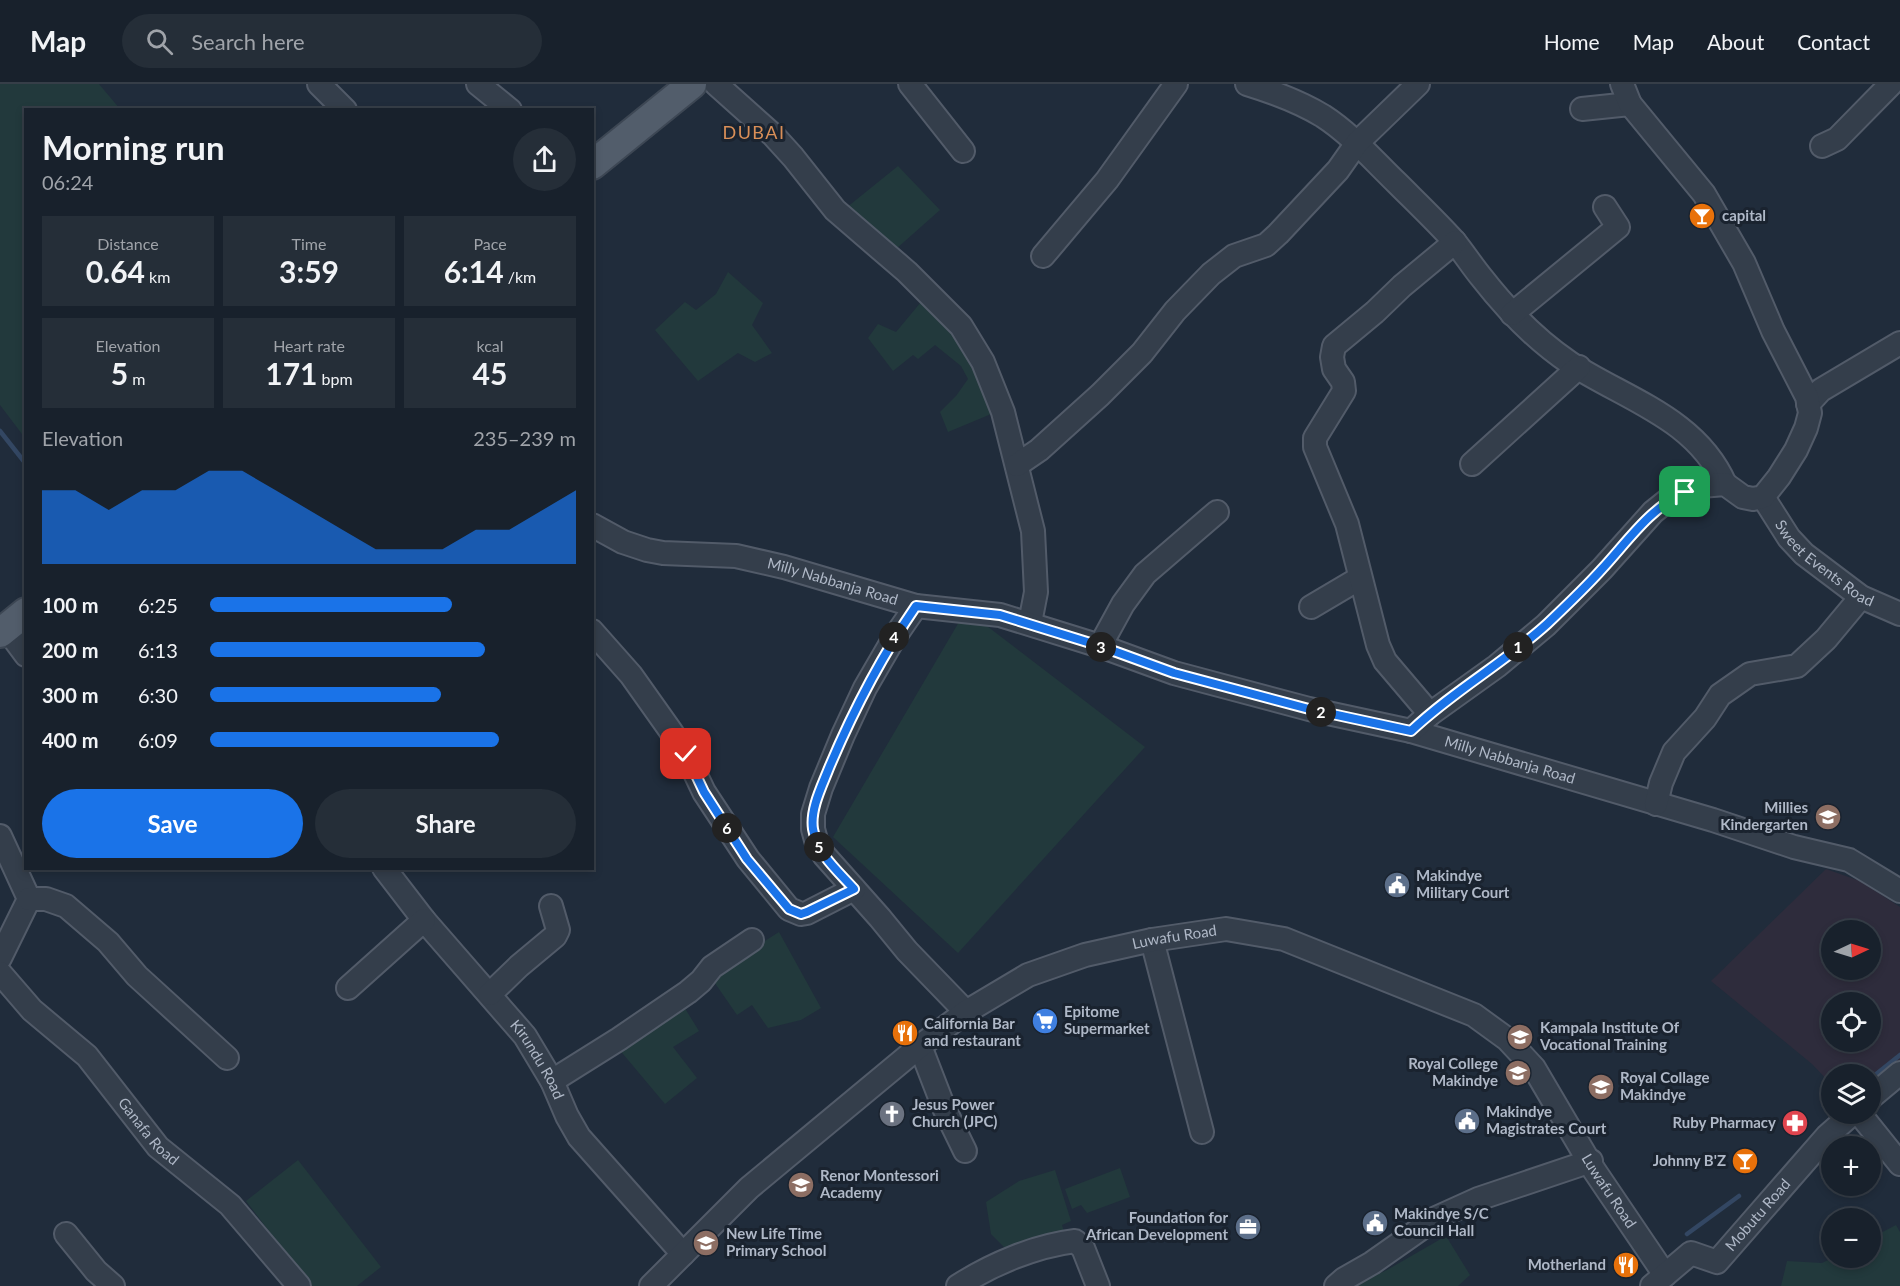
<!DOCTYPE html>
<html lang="en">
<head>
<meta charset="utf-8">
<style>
  :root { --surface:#18212c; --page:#252e38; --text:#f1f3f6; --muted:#9fa3a9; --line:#363e48; --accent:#1a73e8 }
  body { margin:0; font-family:Lato,sans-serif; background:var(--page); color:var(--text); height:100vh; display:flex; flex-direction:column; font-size:22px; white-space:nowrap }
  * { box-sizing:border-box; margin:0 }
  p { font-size:20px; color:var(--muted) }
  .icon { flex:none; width:33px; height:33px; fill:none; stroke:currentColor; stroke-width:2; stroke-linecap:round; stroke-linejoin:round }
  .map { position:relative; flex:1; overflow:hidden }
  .panel { position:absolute; left:24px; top:24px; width:570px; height:762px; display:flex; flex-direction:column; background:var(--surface); border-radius:0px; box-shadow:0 3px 9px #0003,0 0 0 2px var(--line) }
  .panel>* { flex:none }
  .needle { width:39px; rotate:86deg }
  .fabs { position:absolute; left:1821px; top:836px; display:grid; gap:12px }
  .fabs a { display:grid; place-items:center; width:60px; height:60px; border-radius:50%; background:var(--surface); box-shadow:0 3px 9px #0003,0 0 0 2px var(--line); font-size:30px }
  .pin { position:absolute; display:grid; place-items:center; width:51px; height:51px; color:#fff; margin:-26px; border-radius:12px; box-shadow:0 3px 9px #0006 }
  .km { position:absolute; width:30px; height:30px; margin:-15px; border-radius:50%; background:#222; color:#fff; font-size:16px; line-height:30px; text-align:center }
  .round { display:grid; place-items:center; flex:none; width:63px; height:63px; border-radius:32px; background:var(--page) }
  .headline { display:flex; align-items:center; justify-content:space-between; height:102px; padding:0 18px }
  h1 { font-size:33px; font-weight:700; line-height:45px }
  .metrics { display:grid; grid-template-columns:repeat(3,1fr); gap:9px; height:102px; padding:6px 18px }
  .metrics div { display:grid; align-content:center; border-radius:0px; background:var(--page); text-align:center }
  .metrics b { font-size:30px; font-weight:700 }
  .metrics small { font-size:16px; font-weight:400 }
  .metrics p { font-size:16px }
  .chart { height:168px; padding:12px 18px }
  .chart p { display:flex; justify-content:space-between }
  .chart svg { width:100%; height:108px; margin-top:6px; fill:var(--accent); opacity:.7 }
  .primary-button { display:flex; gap:12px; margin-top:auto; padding:12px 18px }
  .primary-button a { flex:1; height:69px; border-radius:36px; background:var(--accent); color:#fff; font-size:24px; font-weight:700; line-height:69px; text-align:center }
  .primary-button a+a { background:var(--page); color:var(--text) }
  ul { padding:0 18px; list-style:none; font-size:20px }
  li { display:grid; grid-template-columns:96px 72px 1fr; align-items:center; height:45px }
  li i { height:15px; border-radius:8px; background:var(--accent) }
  header { display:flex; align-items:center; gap:36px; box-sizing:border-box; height:84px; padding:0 30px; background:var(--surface); border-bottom:2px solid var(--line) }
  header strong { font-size:28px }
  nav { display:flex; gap:33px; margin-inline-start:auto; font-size:21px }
  .search { width:420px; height:54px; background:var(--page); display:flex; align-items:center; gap:15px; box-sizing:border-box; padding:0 21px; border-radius:33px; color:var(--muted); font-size:22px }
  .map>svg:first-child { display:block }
</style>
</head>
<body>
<header>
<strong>Map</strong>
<div class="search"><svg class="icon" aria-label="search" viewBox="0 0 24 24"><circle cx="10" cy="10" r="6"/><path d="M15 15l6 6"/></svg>Search here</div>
<nav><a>Home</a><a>Map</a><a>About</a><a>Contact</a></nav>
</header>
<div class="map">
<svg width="1900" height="1202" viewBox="0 0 1900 1202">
  <rect width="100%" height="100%" fill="#202c3b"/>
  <path fill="#2e2c3c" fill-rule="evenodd" d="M 1826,785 L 1860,797 L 1900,823 L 1900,978 L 1871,1004 L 1870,990 L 1832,990 L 1831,1000 L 1812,980 L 1711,897 ZM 1832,846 L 1870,846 L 1870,885 L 1832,885 ZM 1832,918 L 1870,918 L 1870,957 L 1832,957 Z"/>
  <path fill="#22393c" d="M 0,0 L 99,0 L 120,25 L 26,26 L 25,354 L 0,321 Z
    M 898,82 L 940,126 L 896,165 L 846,124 Z
    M 728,188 L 763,219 L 752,241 L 772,269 L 755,278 L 738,269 L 698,297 L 655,246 L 685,218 L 696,226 L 716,210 Z
    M 926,212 L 959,246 L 996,328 L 948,348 L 940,328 L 956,312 L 968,295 L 961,282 L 935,261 L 918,275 L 913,271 L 893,287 L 868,254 L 878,240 L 896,248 Z
    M 966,526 L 1145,663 L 958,869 L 833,753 Z
    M 779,848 L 821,924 L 801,936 L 768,944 L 752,921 L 737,931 L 710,892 Z
    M 681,918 L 699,947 L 673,963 L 697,994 L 665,1020 L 618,964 Z
    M 298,1076 L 381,1183 L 357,1202 L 311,1202 L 246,1117 Z
    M 1120,1084 L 1130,1113 L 1087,1129 L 1081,1121 L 1072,1125 L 1065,1105 Z
    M 1055,1086 L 1071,1137 L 1062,1141 L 1066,1154 L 1012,1171 L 991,1150 L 986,1118 L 1019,1097 Z
    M 1896,1141 L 1900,1148 L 1900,1202 L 1781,1202 L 1787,1177 L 1822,1179 L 1834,1173 L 1870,1173 L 1871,1154 Z
    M 1446,1152 L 1470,1191 L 1458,1202 L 1354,1202 L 1387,1186 Z"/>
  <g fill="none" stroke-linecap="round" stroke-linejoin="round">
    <path stroke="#334763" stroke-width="4.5" d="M 0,347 L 26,380
      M 1870,995 L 1900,971
      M 1687,1150 L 1739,1112"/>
    <defs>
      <g id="minor">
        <path d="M 319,0 L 345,26"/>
        <path d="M 478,0 L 510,26"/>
        <path d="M 716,0 L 773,51 L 793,73 L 835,126 L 907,188 L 961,242 L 983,278 L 1003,328 L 1033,447 L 1036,508 L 1030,539"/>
        <path d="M 910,0 L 963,67"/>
        <path d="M 1247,0 C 1273,8 1300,18 1323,32 C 1351,50 1373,76 1397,99 C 1416,118 1436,137 1454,157 C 1464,169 1472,182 1482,194 C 1507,226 1536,256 1570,279 C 1625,315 1696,334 1725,400"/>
        <path d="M 1582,25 L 1630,20"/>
        <path d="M 1822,62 L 1837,55 L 1891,0"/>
        <path d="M 1043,172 L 1107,96 L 1176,0"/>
        <path d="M 1512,230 L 1618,143 L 1605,123"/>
        <path d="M 1808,320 L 1821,306 L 1900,259"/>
        <path d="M 1472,380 L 1579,283"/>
        <path d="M 1017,381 L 1039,366 L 1100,311 L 1142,269 L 1175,227 L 1211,190 L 1234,172 L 1266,161 L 1278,150 L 1338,86 L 1357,59 L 1418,0"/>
        <path id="s1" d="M 1763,413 L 1789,454 L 1804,470 L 1861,513 L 1900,530"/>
        <path id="s2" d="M 592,441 L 623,458 L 647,466 L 663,469 L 736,472 L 784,483 L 916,522 L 1000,531 L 1100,562 L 1174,589 L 1309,625 L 1411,647 L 1713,736 L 1794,763 L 1849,776 L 1900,807"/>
        <path d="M 916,522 L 894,554 L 865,604 L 843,651 L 821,704 L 813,730 L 813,745 L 816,756 L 824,771 L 880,834 L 907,867 L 966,928"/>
        <path d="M 1311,523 L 1360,494"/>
        <path d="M 6,544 L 26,571"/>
        <path d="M 592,547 L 631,591 L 670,646 L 686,670 L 704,708 L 748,775 L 789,825 L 801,830 L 807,829 L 854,805"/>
        <path d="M 1100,562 L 1123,520 L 1145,490 L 1217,428"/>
        <path d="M 1430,630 L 1385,577 L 1378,561 L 1347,440 L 1315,363 L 1315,354 L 1344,307 L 1343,298 L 1334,285 L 1332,273 L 1334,262 L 1375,228 L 1402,202 L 1455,158"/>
        <path d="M 1411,647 L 1430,630 L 1497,582 L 1546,541 L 1602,485 L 1653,428 L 1668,416 L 1701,402 L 1725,400 L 1743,413 L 1753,415 L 1763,413 L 1779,393 L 1796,366 L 1806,344 L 1810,329 L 1807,313 L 1773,247 L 1744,179 L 1704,110 L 1630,20 L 1622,0"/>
        <path d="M 1656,720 L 1661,699 L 1674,668 L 1705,634 L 1720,611 L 1750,590 L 1797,582 L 1826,555 L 1861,513"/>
        <path d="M 0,752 L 29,815 L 0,874"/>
        <path id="s3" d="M 384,784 L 424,836 L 525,952 L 552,997 L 567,1032 L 579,1053 L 683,1170"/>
        <path d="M 29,815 L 46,815 L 66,822 L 108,858 L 137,892 L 227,974"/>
        <path d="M 1152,856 L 1202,1048"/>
        <path id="s4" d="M 0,889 L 32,926 L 87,972 L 158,1063 L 230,1121 L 299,1202"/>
        <path d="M 348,904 L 424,836"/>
        <path d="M 490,910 L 519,882 L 555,852 L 558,846 L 551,822"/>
        <path d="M 920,962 L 944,1024 L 965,1067"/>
        <path d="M 552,997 L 619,955 L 688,908 L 701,897 L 712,883 L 752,856"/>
        <path d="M 1870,1014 L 1900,989"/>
        <path d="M 1859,1029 L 1900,1080"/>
        <path d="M 66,1150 L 96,1187 L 113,1202"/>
        <path id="s5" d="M 651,1202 L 749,1104 L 920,962 L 966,928 L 1028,891 L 1085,871 L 1152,856 L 1226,845 L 1284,855 L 1474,931 L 1507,955 L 1534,984 L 1594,1086 L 1665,1191"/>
        <path d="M 958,1202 C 992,1180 1035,1162 1075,1157 L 1083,1164 L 1098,1202"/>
        <path d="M 1336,1202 L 1344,1195 L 1372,1179 L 1436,1134 L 1478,1115 L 1591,1077"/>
        <path id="s6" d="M 1652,1202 L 1691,1169 L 1717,1178 L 1827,1052 L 1853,1029"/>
      </g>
      <path id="major" d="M 592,81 L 692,0
        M 0,549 L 26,528"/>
    </defs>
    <use href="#minor" stroke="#525b69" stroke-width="26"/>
    <use href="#major" stroke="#3d4754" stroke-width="32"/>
    <use href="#minor" stroke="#343e4b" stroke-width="22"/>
    <use href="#major" stroke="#525d6b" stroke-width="28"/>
  </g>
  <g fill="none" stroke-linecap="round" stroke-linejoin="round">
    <defs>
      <path id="route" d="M 686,670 L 704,708 L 747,775 L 789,825 L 801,830 L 807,828 L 854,805 C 838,787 817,770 813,745 C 810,725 822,702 829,684 C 853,627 881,573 916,522 L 1000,531 L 1100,562 L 1174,589 L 1309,625 L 1411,647 C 1453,607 1504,579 1547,540 C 1566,522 1585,504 1602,485 C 1628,457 1649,425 1685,408"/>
    </defs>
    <use href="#route" stroke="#fff" stroke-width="12"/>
    <use href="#route" stroke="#1a73e8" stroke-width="8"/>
  </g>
  <defs>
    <symbol id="bar-disc" viewBox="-11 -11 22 22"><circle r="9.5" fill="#e8710a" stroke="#1a232f"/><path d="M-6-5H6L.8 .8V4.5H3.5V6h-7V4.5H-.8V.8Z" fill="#fff"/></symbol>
    <symbol id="school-disc" viewBox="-11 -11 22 22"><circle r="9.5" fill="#8d6e63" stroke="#1a232f"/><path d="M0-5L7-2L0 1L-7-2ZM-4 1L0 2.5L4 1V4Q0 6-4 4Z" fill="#fff"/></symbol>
    <symbol id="civic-disc" viewBox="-11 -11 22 22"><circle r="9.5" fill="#5c6f8a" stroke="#1a232f"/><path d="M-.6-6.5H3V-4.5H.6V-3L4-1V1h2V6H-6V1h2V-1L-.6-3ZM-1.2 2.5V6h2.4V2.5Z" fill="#fff"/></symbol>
    <symbol id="supermarket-disc" viewBox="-11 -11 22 22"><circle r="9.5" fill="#3f7fe0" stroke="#1a232f"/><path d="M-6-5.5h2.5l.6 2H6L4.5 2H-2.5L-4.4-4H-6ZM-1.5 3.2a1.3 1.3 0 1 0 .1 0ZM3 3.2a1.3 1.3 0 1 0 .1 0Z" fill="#fff"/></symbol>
    <symbol id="restaurant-disc" viewBox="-11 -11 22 22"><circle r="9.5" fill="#e8710a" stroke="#1a232f"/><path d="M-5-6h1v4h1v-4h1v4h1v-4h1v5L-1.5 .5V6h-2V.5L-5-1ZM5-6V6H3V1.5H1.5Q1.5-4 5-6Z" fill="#fff"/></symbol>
    <symbol id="university-disc" viewBox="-11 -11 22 22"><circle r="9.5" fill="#8d6e63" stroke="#1a232f"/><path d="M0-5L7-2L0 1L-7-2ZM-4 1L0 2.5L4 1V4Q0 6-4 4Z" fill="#fff"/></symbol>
    <symbol id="church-disc" viewBox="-11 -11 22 22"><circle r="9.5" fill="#6b7280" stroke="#1a232f"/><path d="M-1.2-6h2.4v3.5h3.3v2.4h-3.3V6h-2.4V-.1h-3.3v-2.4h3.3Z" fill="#fff"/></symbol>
    <symbol id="pharmacy-disc" viewBox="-11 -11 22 22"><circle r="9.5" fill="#e0444e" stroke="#1a232f"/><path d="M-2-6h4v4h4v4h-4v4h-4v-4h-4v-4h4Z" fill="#fff"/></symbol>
    <symbol id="office-disc" viewBox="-11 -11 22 22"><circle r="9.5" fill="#5c6f8a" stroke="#1a232f"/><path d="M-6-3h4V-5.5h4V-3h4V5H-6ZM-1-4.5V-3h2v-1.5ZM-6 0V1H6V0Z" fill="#fff"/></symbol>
  </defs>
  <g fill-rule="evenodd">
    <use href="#bar-disc" x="1687" y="117" width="30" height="30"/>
    <use href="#school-disc" x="1813" y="718" width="30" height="30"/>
    <use href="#civic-disc" x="1382" y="786" width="30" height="30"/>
    <use href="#supermarket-disc" x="1030" y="922" width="30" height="30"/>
    <use href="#restaurant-disc" x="890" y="934" width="30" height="30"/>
    <use href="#school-disc" x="1505" y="938" width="30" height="30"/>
    <use href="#university-disc" x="1503" y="974" width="30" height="30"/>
    <use href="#university-disc" x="1586" y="988" width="30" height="30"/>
    <use href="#church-disc" x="877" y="1015" width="30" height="30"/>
    <use href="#civic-disc" x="1452" y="1022" width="30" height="30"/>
    <use href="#pharmacy-disc" x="1780" y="1024" width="30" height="30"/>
    <use href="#bar-disc" x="1730" y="1062" width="30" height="30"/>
    <use href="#school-disc" x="786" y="1086" width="30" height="30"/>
    <use href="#civic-disc" x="1360" y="1124" width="30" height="30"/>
    <use href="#office-disc" x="1233" y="1128" width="30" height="30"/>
    <use href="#school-disc" x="691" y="1144" width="30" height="30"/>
    <use href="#restaurant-disc" x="1611" y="1166" width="30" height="30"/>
  </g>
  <g text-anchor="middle" stroke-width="6" stroke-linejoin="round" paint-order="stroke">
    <g font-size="15" font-weight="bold" fill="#afb8c7" stroke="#1a232f" text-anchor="start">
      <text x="1722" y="137">capital</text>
      <text x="1808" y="729" text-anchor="end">Millies<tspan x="1808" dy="17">Kindergarten</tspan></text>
      <text x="1416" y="797">Makindye<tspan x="1416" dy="17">Military Court</tspan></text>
      <text x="1064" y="933">Epitome<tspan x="1064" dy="17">Supermarket</tspan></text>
      <text x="924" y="945">California Bar<tspan x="924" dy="17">and restaurant</tspan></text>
      <text x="1540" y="949">Kampala Institute Of<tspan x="1540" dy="17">Vocational Training</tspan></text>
      <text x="1498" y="985" text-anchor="end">Royal College<tspan x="1498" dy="17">Makindye</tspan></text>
      <text x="1620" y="999">Royal Collage<tspan x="1620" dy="17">Makindye</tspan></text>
      <text x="912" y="1026">Jesus Power<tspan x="912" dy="17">Church (JPC)</tspan></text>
      <text x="1486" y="1033">Makindye<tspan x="1486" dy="17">Magistrates Court</tspan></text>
      <text x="1776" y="1044" text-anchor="end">Ruby Pharmacy</text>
      <text x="1726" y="1082" text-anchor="end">Johnny B'Z</text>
      <text x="820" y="1097">Renor Montessori<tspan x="820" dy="17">Academy</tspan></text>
      <text x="1394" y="1135">Makindye S/C<tspan x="1394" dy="17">Council Hall</tspan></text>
      <text x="1228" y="1139" text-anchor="end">Foundation for<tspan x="1228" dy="17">African Development</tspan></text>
      <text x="726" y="1155">New Life Time<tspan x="726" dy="17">Primary School</tspan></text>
      <text x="1606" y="1186" text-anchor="end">Motherland</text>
    </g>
    <g font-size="15" fill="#afb8c7" stroke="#1a232f">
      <text dy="5" stroke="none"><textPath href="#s1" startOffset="92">Sweet Events Road</textPath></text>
      <text dy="5" stroke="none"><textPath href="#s2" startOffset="250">Milly Nabbanja Road</textPath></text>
      <text dy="5" stroke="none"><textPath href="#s2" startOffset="952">Milly Nabbanja Road</textPath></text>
      <text dy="5" stroke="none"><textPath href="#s5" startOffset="642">Luwafu Road</textPath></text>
      <text dy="5" stroke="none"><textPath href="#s3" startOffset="246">Kirundu Road</textPath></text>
      <text dy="5" stroke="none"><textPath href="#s4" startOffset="218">Ganafa Road</textPath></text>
      <text dy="5" stroke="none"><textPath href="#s5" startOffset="1182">Luwafu Road</textPath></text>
      <text dy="5" stroke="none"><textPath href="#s6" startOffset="141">Mobutu Road</textPath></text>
    </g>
    <g font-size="18" letter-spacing="1.5" fill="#d98f58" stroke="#1a232f">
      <text x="754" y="55">DUBAI</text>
    </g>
  </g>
</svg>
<div class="fabs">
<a><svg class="needle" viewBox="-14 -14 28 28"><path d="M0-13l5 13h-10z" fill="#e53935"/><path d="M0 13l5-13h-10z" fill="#9fa3a9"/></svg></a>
<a><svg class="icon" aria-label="locate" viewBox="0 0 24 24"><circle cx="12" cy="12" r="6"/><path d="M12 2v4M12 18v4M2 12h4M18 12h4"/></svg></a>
<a><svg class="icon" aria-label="layers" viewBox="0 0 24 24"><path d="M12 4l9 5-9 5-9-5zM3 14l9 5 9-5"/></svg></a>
<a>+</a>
<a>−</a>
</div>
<div class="pin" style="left:1685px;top:408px;background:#1e9e55"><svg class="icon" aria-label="arrive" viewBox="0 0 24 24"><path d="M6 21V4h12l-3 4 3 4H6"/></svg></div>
<div class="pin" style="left:686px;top:670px;background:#d93025"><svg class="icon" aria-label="check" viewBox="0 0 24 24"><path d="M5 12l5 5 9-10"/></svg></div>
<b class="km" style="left:1518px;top:563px">1</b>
<b class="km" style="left:1321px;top:628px">2</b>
<b class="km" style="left:1101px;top:563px">3</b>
<b class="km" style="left:894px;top:553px">4</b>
<b class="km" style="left:819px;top:763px">5</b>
<b class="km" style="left:727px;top:744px">6</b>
<section class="panel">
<div class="headline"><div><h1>Morning run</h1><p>06:24</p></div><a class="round"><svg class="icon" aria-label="share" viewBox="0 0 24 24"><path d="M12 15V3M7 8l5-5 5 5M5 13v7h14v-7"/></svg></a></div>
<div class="metrics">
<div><p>Distance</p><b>0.64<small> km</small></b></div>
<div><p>Time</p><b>3:59</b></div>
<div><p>Pace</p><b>6:14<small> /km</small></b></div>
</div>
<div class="metrics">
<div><p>Elevation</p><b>5<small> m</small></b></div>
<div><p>Heart rate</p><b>171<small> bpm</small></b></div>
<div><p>kcal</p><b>45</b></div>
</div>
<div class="chart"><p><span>Elevation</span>235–239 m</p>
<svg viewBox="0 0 160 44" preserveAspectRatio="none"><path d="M0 44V14L10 14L20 22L30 14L40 14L50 6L60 6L70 14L80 22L90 30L100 38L110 38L120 38L130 30L140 30L150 22L160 14V44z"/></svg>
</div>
<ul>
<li><b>100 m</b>6:25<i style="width:66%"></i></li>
<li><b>200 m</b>6:13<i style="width:75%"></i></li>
<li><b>300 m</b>6:30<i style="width:63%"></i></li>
<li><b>400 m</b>6:09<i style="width:79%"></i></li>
</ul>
<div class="primary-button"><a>Save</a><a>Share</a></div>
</section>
</div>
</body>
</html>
